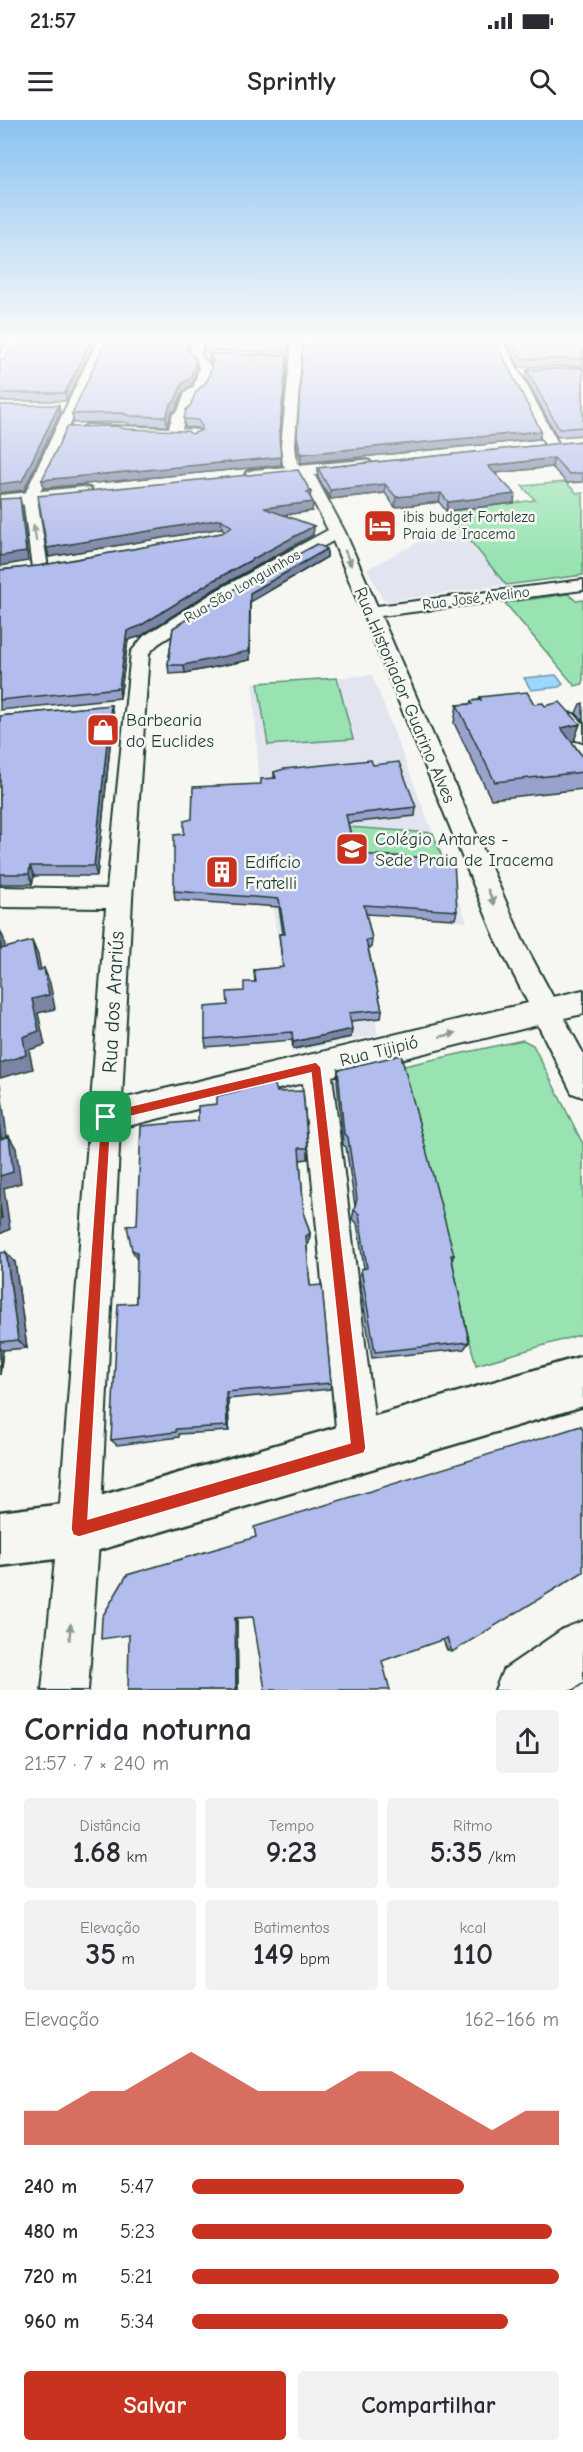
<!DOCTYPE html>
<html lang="pt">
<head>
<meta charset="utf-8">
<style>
  :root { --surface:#fff; --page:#f2f2f3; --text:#2b2b33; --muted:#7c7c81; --accent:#c8321e }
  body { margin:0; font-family:"Comic Neue",sans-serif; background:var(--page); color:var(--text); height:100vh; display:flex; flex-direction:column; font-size:22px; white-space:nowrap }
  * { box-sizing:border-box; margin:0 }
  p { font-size:20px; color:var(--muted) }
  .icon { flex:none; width:33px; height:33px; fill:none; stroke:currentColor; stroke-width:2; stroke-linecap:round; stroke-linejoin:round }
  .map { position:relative; height:1570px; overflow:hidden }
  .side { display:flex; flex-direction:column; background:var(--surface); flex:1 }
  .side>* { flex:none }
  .pin { position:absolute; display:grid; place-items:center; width:51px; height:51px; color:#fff; margin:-26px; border-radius:12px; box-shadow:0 3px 9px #0006 }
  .round { display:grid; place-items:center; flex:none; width:63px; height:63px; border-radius:6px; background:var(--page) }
  .overview { display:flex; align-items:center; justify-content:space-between; height:102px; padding:0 24px }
  h1 { font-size:33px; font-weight:600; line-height:45px }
  .stats { display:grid; grid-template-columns:repeat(3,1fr); gap:9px; height:102px; padding:6px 24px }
  .stats div { display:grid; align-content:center; border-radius:6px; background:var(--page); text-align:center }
  .stats b { font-size:30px; font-weight:600 }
  .stats small { font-size:16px; font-weight:400 }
  .stats p { font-size:16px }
  .chart { height:168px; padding:12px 24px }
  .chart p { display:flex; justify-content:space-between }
  .chart svg { width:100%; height:108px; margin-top:6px; fill:var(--accent); opacity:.7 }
  .cta { display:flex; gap:12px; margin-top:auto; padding:12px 24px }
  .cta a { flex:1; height:69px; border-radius:6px; background:var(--accent); color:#fff; font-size:24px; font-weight:600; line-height:69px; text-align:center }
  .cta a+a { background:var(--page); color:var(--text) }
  ul { padding:0 24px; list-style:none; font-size:20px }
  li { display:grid; grid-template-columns:96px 72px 1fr; align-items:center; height:45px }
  li i { height:15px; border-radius:8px; background:var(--accent) }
  .status { display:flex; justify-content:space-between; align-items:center; height:42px; padding:0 30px; background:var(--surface); direction:ltr }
  .status svg { height:16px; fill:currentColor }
  header { display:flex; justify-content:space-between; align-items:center; height:78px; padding:0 24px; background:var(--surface); font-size:27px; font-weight:600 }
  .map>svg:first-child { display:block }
</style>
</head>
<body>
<div class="status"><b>21:57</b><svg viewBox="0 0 49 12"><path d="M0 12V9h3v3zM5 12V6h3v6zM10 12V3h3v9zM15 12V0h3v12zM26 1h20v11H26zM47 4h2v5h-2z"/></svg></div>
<header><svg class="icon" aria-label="menu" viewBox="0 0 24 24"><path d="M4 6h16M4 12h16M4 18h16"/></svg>Sprintly<svg class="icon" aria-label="search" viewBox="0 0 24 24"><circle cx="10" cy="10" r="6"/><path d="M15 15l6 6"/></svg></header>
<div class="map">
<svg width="583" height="1570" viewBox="0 0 583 1570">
  <rect width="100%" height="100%" fill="#f6f6f2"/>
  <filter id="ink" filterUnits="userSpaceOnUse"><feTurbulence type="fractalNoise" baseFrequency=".0167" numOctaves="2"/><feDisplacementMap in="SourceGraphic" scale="12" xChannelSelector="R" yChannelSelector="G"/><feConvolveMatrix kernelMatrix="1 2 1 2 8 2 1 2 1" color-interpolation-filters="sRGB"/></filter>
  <g filter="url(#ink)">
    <path fill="#e2e5f0" d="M 455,403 L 506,465 L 388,481 L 383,479 L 367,449 Z
      M 372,555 L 467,802 L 355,791 L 378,915 L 292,932 L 261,693 L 253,563 Z"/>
    <path fill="#99e3b2" stroke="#5c9073" stroke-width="1.5" d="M 565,362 L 577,373 L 583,373 L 583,455 L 506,465 L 447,392 L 535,380 L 522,366 Z
      M 568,474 L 576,481 L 583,480 L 583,564 L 575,566 L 505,483 Z
      M 337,558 L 353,619 L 268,625 L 258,563 Z
      M 347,707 L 433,713 L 445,745 L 349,740 Z
      M 523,920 L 533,925 L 583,1024 L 583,1214 L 476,1245 L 399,947 Z"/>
    <path fill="#9dd7fd" stroke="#6b99ad" stroke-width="1.5" d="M 556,555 L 563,564 L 559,567 L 531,570 L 524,558 Z"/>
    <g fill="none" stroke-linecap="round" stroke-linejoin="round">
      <defs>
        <path id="minor" d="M 9,221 L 20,221 L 4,246 L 0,247 L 0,235 Z
          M 97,221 L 108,221 L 37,378 L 48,448 L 40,453 L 34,452 L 32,448 L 23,378 Z
          M 192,221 L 202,221 L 201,235 L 211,246 L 206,267 L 195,278 L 189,293 L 185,296 L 182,309 L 198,310 L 201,316 L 199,319 L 82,312 L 80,309 L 87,305 L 169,308 L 173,294 L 178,291 L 185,273 L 194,266 L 199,247 L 189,236 Z
          M 292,221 L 302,221 L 295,325 L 297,343 L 315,356 L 345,412 L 377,486 L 583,460 L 583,470 L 381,496 L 523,821 L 553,877 L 583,870 L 583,894 L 564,898 L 583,933 L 583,977 L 572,973 L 538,905 L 332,956 L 378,1328 L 372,1342 L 358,1348 L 344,1342 L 338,1328 L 303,963 L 120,1008 L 100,1409 L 88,1570 L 42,1570 L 58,1409 L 106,788 L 0,787 L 0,767 L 107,769 L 131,532 L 144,516 L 216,471 L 328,410 L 302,359 L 283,345 L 281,325 ZM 333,421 L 497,822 L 528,883 L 122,979 L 132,779 L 149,533 L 158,524 L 228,479 Z
          M 492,221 L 503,221 L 559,325 L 557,328 L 552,329 L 545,325 Z
          M 567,593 L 574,594 L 583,603 L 583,622 L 576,620 L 557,599 L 560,594 Z"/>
        <path id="tertiary" d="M 583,1501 L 583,1562 L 572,1570 L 495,1570 L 503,1550 L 563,1509 Z"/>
        <path id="primary" d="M 363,340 L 369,341 L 372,345 L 369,349 L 254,362 L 247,360 L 245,356 L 247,352 L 254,350 Z
          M 83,367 L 90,369 L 93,373 L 90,377 L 0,387 L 0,375 Z
          M 583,1236 L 583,1286 L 79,1436 L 0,1446 L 0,1392 L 79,1382 Z"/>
      </defs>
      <use href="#minor" stroke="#1f3d34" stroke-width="4"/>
      <use href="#tertiary" stroke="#1f3d34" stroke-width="4"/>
      <use href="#primary" stroke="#1f3d34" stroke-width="5"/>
      <use href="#minor" fill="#f6f6f2" fill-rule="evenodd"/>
      <use href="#tertiary" fill="#f6f6f2" fill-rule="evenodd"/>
      <use href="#primary" fill="#f6f6f2" fill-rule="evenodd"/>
    </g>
    <path fill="#99a2cc" stroke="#1f3d34" stroke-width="1.5" d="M 96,221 L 67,281 L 0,281 L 0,240 L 3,240 Z
      M 203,221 L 290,221 L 289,232 L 204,231 Z
      M 506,221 L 583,221 L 583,246 L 519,247 Z
      M 188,230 L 197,248 L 192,265 L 183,272 L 176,289 L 171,293 L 167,306 L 131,305 L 124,302 L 74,303 L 72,294 Z
      M 209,234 L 288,242 L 279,321 L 281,345 L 44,368 L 42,360 L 124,309 L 192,314 L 200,311 L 198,308 L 185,307 L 184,299 L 190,286 L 208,260 L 212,244 L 210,241 Z
      M 583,248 L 583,315 L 557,317 L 526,258 L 527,250 Z
      M 297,316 L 539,319 L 301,343 L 297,325 Z
      M 583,321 L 583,362 L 567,363 L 552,347 L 495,353 L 514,383 L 446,391 L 439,382 L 395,387 L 385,373 L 330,379 L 318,357 L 318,348 Z
      M 311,372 L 310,378 L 313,382 L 312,391 L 282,395 L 314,406 L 313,415 L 215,469 L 141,516 L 128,520 L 120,578 L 0,590 L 0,450 L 38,446 L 222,413 L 225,411 L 222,408 L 49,437 L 47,428 Z
      M 327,429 L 327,437 L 250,482 L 250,540 L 185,553 L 169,554 L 168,545 L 173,508 Z
      M 480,577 L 534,584 L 574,621 L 572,622 L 583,637 L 583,669 L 491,679 L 454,603 L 457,585 L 470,584 L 471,581 L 479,580 Z
      M 583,583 L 583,601 L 576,593 L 580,584 Z
      M 111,585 L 113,595 L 97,756 L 34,756 L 32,764 L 0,764 L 0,596 Z
      M 373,645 L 416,687 L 415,696 L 348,703 L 355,734 L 457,791 L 455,799 L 366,794 L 372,819 L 371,828 L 368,828 L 382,890 L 381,898 L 351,901 L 351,917 L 293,929 L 292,920 L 206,927 L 205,919 L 228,885 L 255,862 L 254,850 L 283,848 L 279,814 L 283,814 L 279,787 L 175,780 L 174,771 L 184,714 L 192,699 L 274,658 L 274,652 Z
      M 338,950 L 454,1135 L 452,1140 L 469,1222 L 464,1229 L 372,1238 L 359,1157 L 361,1149 L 364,1148 L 357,1103 L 352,1099 L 355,1086 L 346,1027 L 343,1025 L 337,961 Z
      M 277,972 L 308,1028 L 308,1039 L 300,1040 L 304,1095 L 310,1113 L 309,1123 L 307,1125 L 310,1166 L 331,1263 L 330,1269 L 228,1279 L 229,1311 L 179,1314 L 179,1317 L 117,1325 L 111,1320 L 136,1183 L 137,1140 L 132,1130 L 137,1105 L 198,1001 L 217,984 Z
      M 0,1133 L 15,1142 L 27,1228 L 3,1230 L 0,1255 Z
      M 581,1306 L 452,1532 L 447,1530 L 443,1520 L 253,1497 L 237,1498 L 238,1570 L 128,1570 L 256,1417 Z"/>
    <path fill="#7d84a6" stroke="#1f3d34" stroke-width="1.5" d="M 0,221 L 6,221 L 0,231 Z
      M 91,221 L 96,221 L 67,281 L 65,273 Z
      M 188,221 L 190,221 L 187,236 L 186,228 Z
      M 287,235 L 288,242 L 279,325 L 279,317 Z
      M 196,240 L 197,248 L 192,265 L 183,272 L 176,289 L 171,293 L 167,306 L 166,297 L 170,285 Z
      M 59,285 L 60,293 L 24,370 L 0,373 L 0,364 Z
      M 541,311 L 539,319 L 301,343 L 301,334 Z
      M 281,337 L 281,345 L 44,368 L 42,360 Z
      M 554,338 L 552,347 L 486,354 L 488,346 Z
      M 385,364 L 385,373 L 330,379 L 330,370 Z
      M 441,373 L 439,382 L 395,387 L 396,377 Z
      M 515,374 L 514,383 L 446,391 L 448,382 Z
      M 20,378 L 22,387 L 28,441 L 0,446 L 0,436 Z
      M 313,382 L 312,391 L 264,398 L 264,388 Z
      M 221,399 L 222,408 L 49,437 L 47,428 Z
      M 314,406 L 313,415 L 215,469 L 141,516 L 128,520 L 120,578 L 119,568 L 127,511 L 214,460 Z
      M 327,429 L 327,437 L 250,482 L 250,540 L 185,553 L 184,545 L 250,473 Z
      M 111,585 L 113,595 L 97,756 L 94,746 Z
      M 580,604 L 574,621 L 556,625 L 561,608 Z
      M 30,746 L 34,756 L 32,764 L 29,754 Z
      M 0,810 L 4,819 L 7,843 L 1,829 Z
      M 32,821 L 38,835 L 44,865 L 38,851 Z
      M 44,848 L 50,863 L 55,889 L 38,893 L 45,925 L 29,930 L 33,949 L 0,958 L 0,943 L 23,917 L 32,879 Z
      M 352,909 L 351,917 L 293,929 L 293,922 Z
      M 0,964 L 9,1031 L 1,1019 L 0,1010 Z
      M 9,1016 L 16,1028 L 21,1063 L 4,1068 L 10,1109 L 0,1114 L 0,1056 Z
      M 310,1113 L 309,1123 L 306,1126 L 306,1116 Z
      M 6,1132 L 15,1142 L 27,1228 L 18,1220 Z
      M 0,1228 L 3,1230 L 0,1255 Z
      M 226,1272 L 228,1279 L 229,1311 L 227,1306 Z
      M 237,1497 L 238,1570 L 236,1570 L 235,1498 Z"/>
    <path fill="#b2bced" stroke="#1f3d34" stroke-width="1.5" d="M 16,221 L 91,221 L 65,273 L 0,273 L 0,240 L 3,240 Z
      M 106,221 L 188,221 L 186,228 L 196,240 L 191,257 L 182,264 L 175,281 L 170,285 L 166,297 L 129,296 L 123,293 L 72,294 Z
      M 203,221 L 289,221 L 289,224 L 203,223 Z
      M 303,221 L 495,221 L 541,311 L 301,334 L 297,316 Z
      M 511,221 L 583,221 L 583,239 L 521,239 Z
      M 209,234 L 287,235 L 279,317 L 281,337 L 42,360 L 67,307 L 117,306 L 124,309 L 187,311 L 192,314 L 202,310 L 202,307 L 198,300 L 184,299 L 186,290 L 190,286 L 196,272 L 208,260 L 213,239 Z
      M 583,248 L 583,307 L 559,309 L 527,250 Z
      M 0,285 L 59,285 L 22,361 L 0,364 Z
      M 583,321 L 583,353 L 569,354 L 554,338 L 488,346 L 515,374 L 448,382 L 441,373 L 396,377 L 385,364 L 330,370 L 318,348 Z
      M 298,350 L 311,372 L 307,372 L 313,382 L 264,388 L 314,406 L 214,460 L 140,506 L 127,511 L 119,568 L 0,580 L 0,450 L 38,446 L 222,413 L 232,407 L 221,399 L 47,428 L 38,376 Z
      M 20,378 L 26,432 L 0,436 L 0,379 Z
      M 317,424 L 327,429 L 250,473 L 249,531 L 184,545 L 168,545 L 173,508 L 229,472 Z
      M 527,572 L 534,584 L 543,583 L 545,586 L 560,582 L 580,604 L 561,608 L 583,637 L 583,652 L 495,662 L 457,585 L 472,584 L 471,581 L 481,580 L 480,577 Z
      M 111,585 L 94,746 L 30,746 L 29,754 L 0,754 L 0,596 Z
      M 371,640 L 373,645 L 399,642 L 416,687 L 346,695 L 355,734 L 450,739 L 450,742 L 454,742 L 457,791 L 364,785 L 372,819 L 366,820 L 382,890 L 349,893 L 352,909 L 293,922 L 292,912 L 205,919 L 205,887 L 228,885 L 227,872 L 244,871 L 244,862 L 256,862 L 254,850 L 283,847 L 279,814 L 285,814 L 279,779 L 174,771 L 174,715 L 184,714 L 184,701 L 192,699 L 193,667 L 261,664 L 261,659 L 276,658 L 274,652 L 284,649 Z
      M 32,821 L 38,851 L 44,848 L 49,875 L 32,879 L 39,911 L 23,917 L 26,935 L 0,943 L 0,823 L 1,829 Z
      M 401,935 L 454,1135 L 451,1135 L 469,1222 L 375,1232 L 361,1149 L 367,1148 L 359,1094 L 354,1090 L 357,1079 L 348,1017 L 344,1014 L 338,950 Z
      M 274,962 L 277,972 L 303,971 L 308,1028 L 299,1028 L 304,1095 L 310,1113 L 306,1116 L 310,1166 L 322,1165 L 331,1263 L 226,1272 L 227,1306 L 176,1309 L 176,1312 L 111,1320 L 118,1184 L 136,1183 L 137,1132 L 132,1130 L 127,1106 L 137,1105 L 141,1006 L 198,1001 L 198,986 L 217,984 L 217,976 Z
      M 0,1010 L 1,1019 L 9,1016 L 13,1052 L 0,1056 Z
      M 0,1085 L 2,1098 L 0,1099 Z
      M 6,1132 L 18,1220 L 0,1222 L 0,1133 Z
      M 581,1306 L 582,1309 L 583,1309 L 583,1452 L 452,1532 L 447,1518 L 382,1541 L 390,1570 L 265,1570 L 253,1497 L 235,1498 L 236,1570 L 128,1570 L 129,1515 L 101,1519 L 102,1497 L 127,1455 L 256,1417 L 254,1407 Z"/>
    <defs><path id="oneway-solid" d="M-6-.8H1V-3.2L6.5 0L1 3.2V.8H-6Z" transform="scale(1.5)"/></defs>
    <g fill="#8a9a93">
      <use href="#oneway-solid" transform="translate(35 413) rotate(-98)"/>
      <use href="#oneway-solid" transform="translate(348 438) rotate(68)"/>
      <use href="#oneway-solid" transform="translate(491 777) rotate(67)"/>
      <use href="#oneway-solid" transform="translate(448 915) rotate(-14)"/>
      <use href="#oneway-solid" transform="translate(70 1512) rotate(-85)"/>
    </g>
  </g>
  <linearGradient id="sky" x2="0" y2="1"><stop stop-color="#8ac2f0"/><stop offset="0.5" stop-color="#fbfbf9"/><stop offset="1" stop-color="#fbfbf9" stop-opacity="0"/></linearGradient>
  <rect width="583" height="441" fill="url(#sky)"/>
  <path fill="#c8321e" stroke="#fff" stroke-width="1.5" fill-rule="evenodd" d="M 316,942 L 321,947 L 366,1328 L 364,1333 L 79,1417 L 73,1415 L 71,1409 L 101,993 ZM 311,953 L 350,1323 L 88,1399 L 111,1001 Z"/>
  <defs>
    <symbol id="hotel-square" viewBox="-11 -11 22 22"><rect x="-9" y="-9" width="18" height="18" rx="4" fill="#c8321e" stroke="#f6f6f2"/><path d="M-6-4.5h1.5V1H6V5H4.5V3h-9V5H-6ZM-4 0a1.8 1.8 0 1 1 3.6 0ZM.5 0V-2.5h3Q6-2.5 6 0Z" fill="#fff"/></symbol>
    <symbol id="shop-square" viewBox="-11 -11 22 22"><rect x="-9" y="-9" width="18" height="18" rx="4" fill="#c8321e" stroke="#f6f6f2"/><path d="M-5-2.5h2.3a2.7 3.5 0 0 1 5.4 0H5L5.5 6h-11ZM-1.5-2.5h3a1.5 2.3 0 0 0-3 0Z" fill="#fff"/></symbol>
    <symbol id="school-square" viewBox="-11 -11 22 22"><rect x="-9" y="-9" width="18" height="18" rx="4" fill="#c8321e" stroke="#f6f6f2"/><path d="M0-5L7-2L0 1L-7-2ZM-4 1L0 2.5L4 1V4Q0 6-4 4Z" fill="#fff"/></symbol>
    <symbol id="building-square" viewBox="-11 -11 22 22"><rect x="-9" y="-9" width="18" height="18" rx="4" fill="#c8321e" stroke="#f6f6f2"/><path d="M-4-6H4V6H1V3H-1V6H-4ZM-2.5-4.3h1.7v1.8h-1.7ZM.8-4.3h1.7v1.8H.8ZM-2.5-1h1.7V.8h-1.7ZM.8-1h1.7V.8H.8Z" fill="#fff"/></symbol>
  </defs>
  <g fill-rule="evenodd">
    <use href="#hotel-square" x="361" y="387" width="38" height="38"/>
    <use href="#shop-square" x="84" y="591" width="38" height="38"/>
    <use href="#school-square" x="333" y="710" width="38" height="38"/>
    <use href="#building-square" x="203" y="733" width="38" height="38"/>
  </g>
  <g text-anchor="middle" stroke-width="5" stroke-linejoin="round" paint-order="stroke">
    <g font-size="15" fill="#1f3d34" stroke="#f6f6f2" text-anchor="start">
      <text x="403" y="402">ibis budget Fortaleza<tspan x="403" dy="17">Praia de Iracema</tspan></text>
    </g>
    <g font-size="15" fill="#1f3d34" stroke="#f6f6f2">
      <text transform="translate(242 466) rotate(-30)" y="5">Rua São Longuinhos</text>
      <text transform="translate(476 478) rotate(-7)" y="5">Rua José Avelino</text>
    </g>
    <g font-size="18" fill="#1f3d34" stroke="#f6f6f2">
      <text transform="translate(405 575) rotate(67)" y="6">Rua Historiador Guarino Alves</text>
      <text transform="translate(379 931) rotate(-14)" y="6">Rua Tijipió</text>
    </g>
    <g font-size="18" fill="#1f3d34" stroke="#f6f6f2" text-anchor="start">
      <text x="126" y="606">Barbearia<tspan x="126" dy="21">do Euclides</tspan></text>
      <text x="375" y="725">Colégio Antares -<tspan x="375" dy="21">Sede Praia de Iracema</tspan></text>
      <text x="245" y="748">Edifício<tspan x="245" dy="21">Fratelli</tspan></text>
    </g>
    <g font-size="21" fill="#1f3d34" stroke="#f6f6f2">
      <text transform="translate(113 882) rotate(-87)" y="7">Rua dos Arariús</text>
    </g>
  </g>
</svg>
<div class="pin" style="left:106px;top:997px;background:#1e9e55"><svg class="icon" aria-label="arrive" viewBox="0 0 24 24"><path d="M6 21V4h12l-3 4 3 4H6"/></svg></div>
</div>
<section class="side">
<div class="overview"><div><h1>Corrida noturna</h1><p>21:57 · 7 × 240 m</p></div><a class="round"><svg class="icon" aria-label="share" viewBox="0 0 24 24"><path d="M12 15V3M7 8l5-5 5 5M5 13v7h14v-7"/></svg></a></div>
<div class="stats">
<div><p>Distância</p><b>1.68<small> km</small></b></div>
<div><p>Tempo</p><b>9:23</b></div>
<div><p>Ritmo</p><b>5:35<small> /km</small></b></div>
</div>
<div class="stats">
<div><p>Elevação</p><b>35<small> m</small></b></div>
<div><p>Batimentos</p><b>149<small> bpm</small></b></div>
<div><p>kcal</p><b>110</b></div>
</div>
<div class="chart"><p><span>Elevação</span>162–166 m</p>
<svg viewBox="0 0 160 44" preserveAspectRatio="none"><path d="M0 44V30L10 30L20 22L30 22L40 14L50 6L60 14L70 22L80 22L90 22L100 14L110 14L120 22L130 30L140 38L150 30L160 30V44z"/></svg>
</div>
<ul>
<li><b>240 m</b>5:47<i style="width:74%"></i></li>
<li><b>480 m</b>5:23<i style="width:98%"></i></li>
<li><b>720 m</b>5:21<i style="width:100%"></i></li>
<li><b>960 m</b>5:34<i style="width:86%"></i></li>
</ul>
<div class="cta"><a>Salvar</a><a>Compartilhar</a></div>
</section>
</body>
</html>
